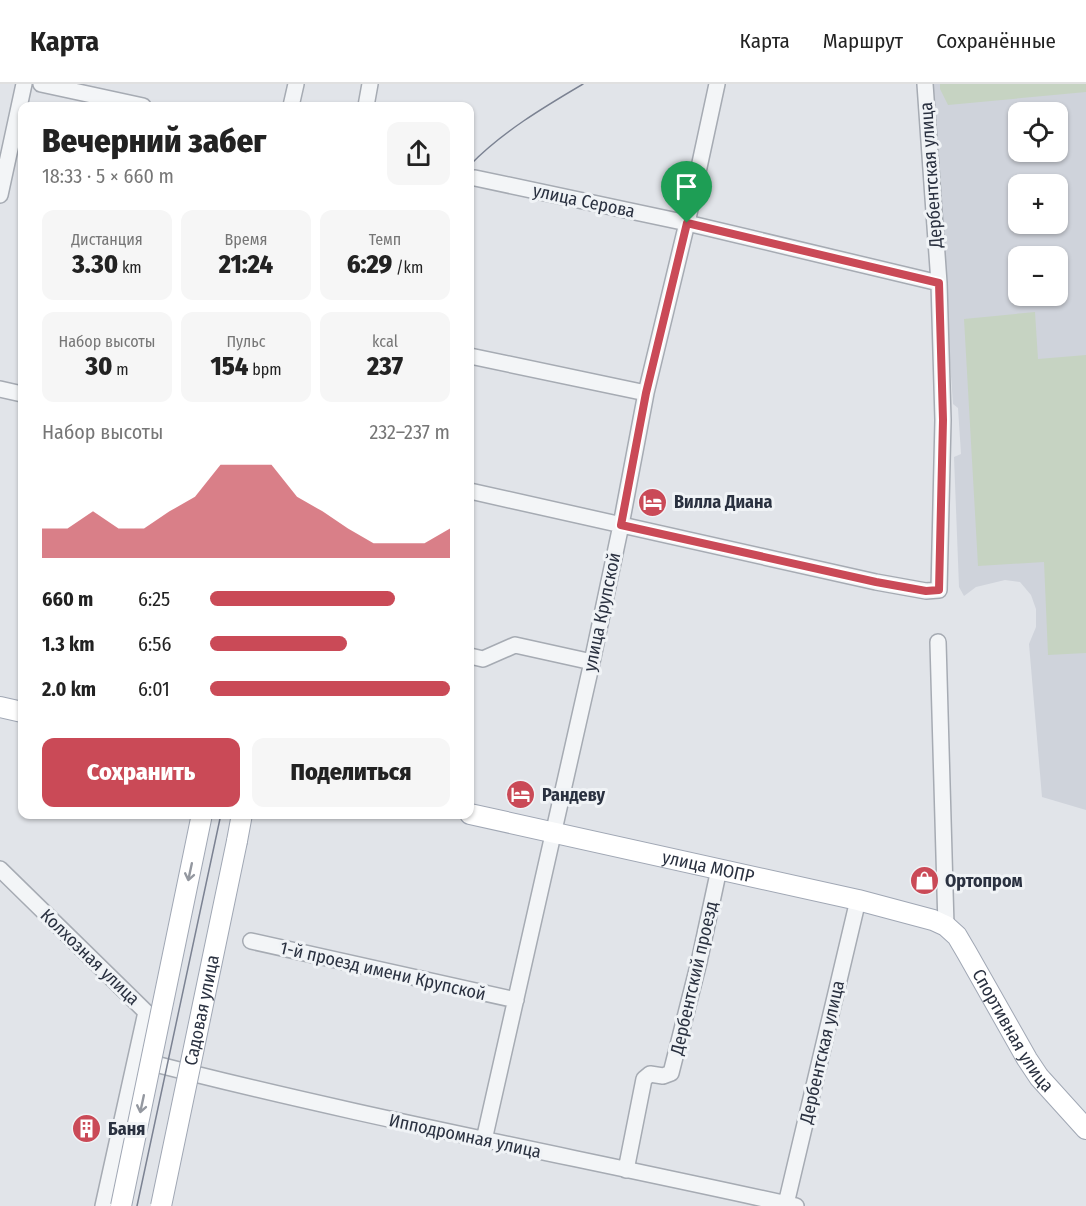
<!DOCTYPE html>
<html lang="ru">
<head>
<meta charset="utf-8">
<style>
  :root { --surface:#fff; --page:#f6f6f6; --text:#222; --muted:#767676; --line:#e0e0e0; --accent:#ca4a57 }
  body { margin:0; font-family:"Fira Sans Condensed",sans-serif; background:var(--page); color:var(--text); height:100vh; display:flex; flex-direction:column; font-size:22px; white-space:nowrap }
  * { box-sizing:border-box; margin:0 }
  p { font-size:20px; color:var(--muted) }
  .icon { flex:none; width:33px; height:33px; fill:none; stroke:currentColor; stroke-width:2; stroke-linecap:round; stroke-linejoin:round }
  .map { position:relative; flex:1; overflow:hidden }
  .drawer { position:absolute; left:18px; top:18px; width:456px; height:717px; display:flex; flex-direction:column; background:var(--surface); border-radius:12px; box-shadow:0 2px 4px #0004 }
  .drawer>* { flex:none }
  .buttons { position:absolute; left:1008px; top:18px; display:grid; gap:12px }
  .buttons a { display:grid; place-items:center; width:60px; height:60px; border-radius:12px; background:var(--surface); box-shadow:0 2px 4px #0004; font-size:30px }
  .pin { position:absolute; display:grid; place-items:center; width:51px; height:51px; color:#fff; margin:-62px -26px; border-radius:50% 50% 50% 0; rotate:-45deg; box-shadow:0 0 6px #0007 }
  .pin .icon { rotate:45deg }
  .round { display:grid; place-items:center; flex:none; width:63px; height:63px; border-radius:12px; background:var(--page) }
  .head { display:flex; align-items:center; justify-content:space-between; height:102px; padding:0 24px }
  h1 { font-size:33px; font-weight:800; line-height:45px }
  .stats { display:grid; grid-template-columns:repeat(3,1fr); gap:9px; height:102px; padding:6px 24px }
  .stats div { display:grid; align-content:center; border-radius:12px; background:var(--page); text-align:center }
  .stats b { font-size:26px; font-weight:800 }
  .stats small { font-size:16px; font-weight:400 }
  .stats p { font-size:16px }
  .chart { height:168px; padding:12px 24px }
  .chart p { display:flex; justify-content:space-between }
  .chart svg { width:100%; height:108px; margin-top:6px; fill:var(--accent); opacity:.7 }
  .primary-button { display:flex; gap:12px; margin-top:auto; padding:12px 24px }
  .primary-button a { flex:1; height:69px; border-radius:12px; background:var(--accent); color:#fff; font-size:24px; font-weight:800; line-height:69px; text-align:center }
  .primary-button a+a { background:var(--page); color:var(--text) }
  ul { padding:0 24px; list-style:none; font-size:20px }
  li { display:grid; grid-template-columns:96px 72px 1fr; align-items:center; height:45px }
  li i { height:15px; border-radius:8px; background:var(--accent) }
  header { display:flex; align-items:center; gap:36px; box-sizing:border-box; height:84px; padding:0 30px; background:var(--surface); border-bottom:2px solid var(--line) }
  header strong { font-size:28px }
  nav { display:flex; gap:33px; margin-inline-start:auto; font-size:21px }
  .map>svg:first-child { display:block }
</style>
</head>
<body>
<header>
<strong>Карта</strong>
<nav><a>Карта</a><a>Маршрут</a><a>Сохранённые</a></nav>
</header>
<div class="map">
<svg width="1086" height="1122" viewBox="0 0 1086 1122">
  <rect width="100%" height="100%" fill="#e1e4e9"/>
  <path fill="#cfd3db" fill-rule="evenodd" d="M 930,0 L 1086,0 L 1086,726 L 1042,713 L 1029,560 L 1036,543 L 1036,525 L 1031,511 L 1020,498 L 1005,496 L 976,503 L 964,512 L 959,503 L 954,373 L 961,370 L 958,324 L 953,320 ZM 1018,28 L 1058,28 L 1058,68 L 1018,68 ZM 1018,100 L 1058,100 L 1058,140 L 1018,140 ZM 1018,172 L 1058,172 L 1058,212 L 1018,212 Z"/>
  <path fill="#c6d3c2" d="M 940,0 L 1086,0 L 1086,8 L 948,21 L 940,5 Z
    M 1035,228 L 1038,275 L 1086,271 L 1086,569 L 1048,571 L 1044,478 L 978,482 L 964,235 Z"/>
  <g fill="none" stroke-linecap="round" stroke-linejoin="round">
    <defs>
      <path id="minor" d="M 41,0 L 143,22
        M 291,22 L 296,0
        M 366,22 L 370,0
        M 475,94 L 687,139 L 939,199
        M 0,111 L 24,0
        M 470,272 L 646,309
        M 0,305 L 22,310
        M 470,407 L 876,498 L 926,507 L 939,506 L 943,336 L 939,199 L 925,0
        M 938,558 L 946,842
        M 470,572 L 483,575 L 515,561 L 592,578
        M 0,785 L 146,928 L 103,1122
        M 251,857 L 516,916
        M 136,975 C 354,1032 576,1073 796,1122
        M 484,1056 L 592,578 L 621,441 L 646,309 L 687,139 L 717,0
        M 626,1086 L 644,995 L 650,990 L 663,992 L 671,989 L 699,878 L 719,785
        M 786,1120 L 858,816"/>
      <g id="major">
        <path d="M 0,623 L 22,628"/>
        <path id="s1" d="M 470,730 L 858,816 L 933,836 L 946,842 L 957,852 L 967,869 L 1027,975 L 1039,993 L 1086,1045"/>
        <path d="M 237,757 L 242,730"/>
      </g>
    </defs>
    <use href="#minor" stroke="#a6abb3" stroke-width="18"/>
    <use href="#major" stroke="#a0a7b4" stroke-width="22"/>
    <use href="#minor" stroke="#f3f5f7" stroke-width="15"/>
    <use href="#major" stroke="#fff" stroke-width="20"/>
    <path stroke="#7b8292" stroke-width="1.5" d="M 470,81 C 502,48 544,23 583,0
      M 137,1122 L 221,730"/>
    <defs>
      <g id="major-bridge">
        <path d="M 121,1122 L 202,730"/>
        <path id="s2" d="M 161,1122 L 237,757"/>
      </g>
    </defs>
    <use href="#major-bridge" stroke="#a0a7b4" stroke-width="22" stroke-linecap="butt"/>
    <use href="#major-bridge" stroke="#fff" stroke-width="20"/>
  </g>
  <defs><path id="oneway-shaft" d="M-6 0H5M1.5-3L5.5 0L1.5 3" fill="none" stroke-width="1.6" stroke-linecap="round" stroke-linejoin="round" transform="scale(1.5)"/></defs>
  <g stroke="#9498a0">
    <use href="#oneway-shaft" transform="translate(190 788) rotate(102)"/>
    <use href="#oneway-shaft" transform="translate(142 1020) rotate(102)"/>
  </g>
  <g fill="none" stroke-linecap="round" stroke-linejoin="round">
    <defs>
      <path id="route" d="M 687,139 L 939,199 L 943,336 L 939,506 L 926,507 L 876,498 L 621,441 L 646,309 Z"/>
    </defs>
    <use href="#route" stroke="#fff" stroke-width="12"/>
    <use href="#route" stroke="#ca4a57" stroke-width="8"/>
  </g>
  <defs>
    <symbol id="hotel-disc" viewBox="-11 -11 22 22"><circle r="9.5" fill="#ca4a57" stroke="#f0f3f6"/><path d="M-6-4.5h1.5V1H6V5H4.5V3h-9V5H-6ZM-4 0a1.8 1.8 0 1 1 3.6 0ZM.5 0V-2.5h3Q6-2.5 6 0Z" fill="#fff"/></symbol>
    <symbol id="shop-disc" viewBox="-11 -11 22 22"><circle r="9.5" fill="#ca4a57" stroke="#f0f3f6"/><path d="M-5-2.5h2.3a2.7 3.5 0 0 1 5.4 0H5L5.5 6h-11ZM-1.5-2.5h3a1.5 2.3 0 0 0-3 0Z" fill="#fff"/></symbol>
    <symbol id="building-disc" viewBox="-11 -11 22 22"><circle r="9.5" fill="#ca4a57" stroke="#f0f3f6"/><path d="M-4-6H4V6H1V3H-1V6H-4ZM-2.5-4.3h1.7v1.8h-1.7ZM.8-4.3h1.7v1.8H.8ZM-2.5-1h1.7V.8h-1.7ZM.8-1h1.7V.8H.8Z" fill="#fff"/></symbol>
  </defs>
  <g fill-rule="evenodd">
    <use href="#hotel-disc" x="636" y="402" width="33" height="33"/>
    <use href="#hotel-disc" x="504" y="694" width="33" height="33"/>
    <use href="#shop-disc" x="908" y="780" width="33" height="33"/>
    <use href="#building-disc" x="70" y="1028" width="33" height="33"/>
  </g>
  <g text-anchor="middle" stroke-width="6" stroke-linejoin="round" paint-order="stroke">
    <g font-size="18" fill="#2a3140" stroke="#f0f3f6">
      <text transform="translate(931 91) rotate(-94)" y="6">Дербентская улица</text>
      <text transform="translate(584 117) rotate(12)" y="6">улица Серова</text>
      <text transform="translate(602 528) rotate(-78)" y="6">улица Крупской</text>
      <text dy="6" stroke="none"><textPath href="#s1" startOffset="244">улица МОПР</textPath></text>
      <text transform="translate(90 873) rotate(44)" y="6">Колхозная улица</text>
      <text transform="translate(383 887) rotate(13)" y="6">1-й проезд имени Крупской</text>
      <text transform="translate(694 894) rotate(-77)" y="6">Дербентский проезд</text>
      <text dy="6" stroke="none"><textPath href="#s2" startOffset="200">Садовая улица</textPath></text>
      <text dy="6" stroke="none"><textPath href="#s1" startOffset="614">Спортивная улица</textPath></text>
      <text transform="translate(822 968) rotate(-77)" y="6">Дербентская улица</text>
      <text transform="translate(465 1052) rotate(12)" y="6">Ипподромная улица</text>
    </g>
    <g font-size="18" font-weight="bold" fill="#2a3140" stroke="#f0f3f6" text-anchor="start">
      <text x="674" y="424">Вилла Диана</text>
      <text x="542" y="717">Рандеву</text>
      <text x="945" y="803">Ортопром</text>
      <text x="108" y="1051">Баня</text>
    </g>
  </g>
</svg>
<div class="buttons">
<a><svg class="icon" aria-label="locate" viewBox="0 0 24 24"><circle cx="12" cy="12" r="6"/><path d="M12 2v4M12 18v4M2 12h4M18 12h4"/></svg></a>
<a>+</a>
<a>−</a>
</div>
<div class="pin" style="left:687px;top:139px;background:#1e9e55"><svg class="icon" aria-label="arrive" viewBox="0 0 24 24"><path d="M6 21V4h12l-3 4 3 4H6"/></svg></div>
<section class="drawer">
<div class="head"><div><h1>Вечерний забег</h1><p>18:33 · 5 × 660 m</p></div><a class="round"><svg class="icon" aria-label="share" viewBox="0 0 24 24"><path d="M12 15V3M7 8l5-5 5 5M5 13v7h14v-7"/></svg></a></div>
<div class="stats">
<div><p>Дистанция</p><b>3.30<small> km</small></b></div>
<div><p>Время</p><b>21:24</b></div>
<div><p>Темп</p><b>6:29<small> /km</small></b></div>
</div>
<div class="stats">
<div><p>Набор высоты</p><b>30<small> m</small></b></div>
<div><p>Пульс</p><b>154<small> bpm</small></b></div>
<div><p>kcal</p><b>237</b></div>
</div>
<div class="chart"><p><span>Набор высоты</span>232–237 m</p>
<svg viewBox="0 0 160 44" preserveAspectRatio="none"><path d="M0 44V32L10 32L20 25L30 32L40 32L50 25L60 19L70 6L80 6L90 6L100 19L110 25L120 32L130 38L140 38L150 38L160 32V44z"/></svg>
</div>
<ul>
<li><b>660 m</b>6:25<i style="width:77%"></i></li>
<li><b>1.3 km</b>6:56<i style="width:57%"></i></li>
<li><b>2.0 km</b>6:01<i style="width:100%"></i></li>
</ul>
<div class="primary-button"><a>Сохранить</a><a>Поделиться</a></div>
</section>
</div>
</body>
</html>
